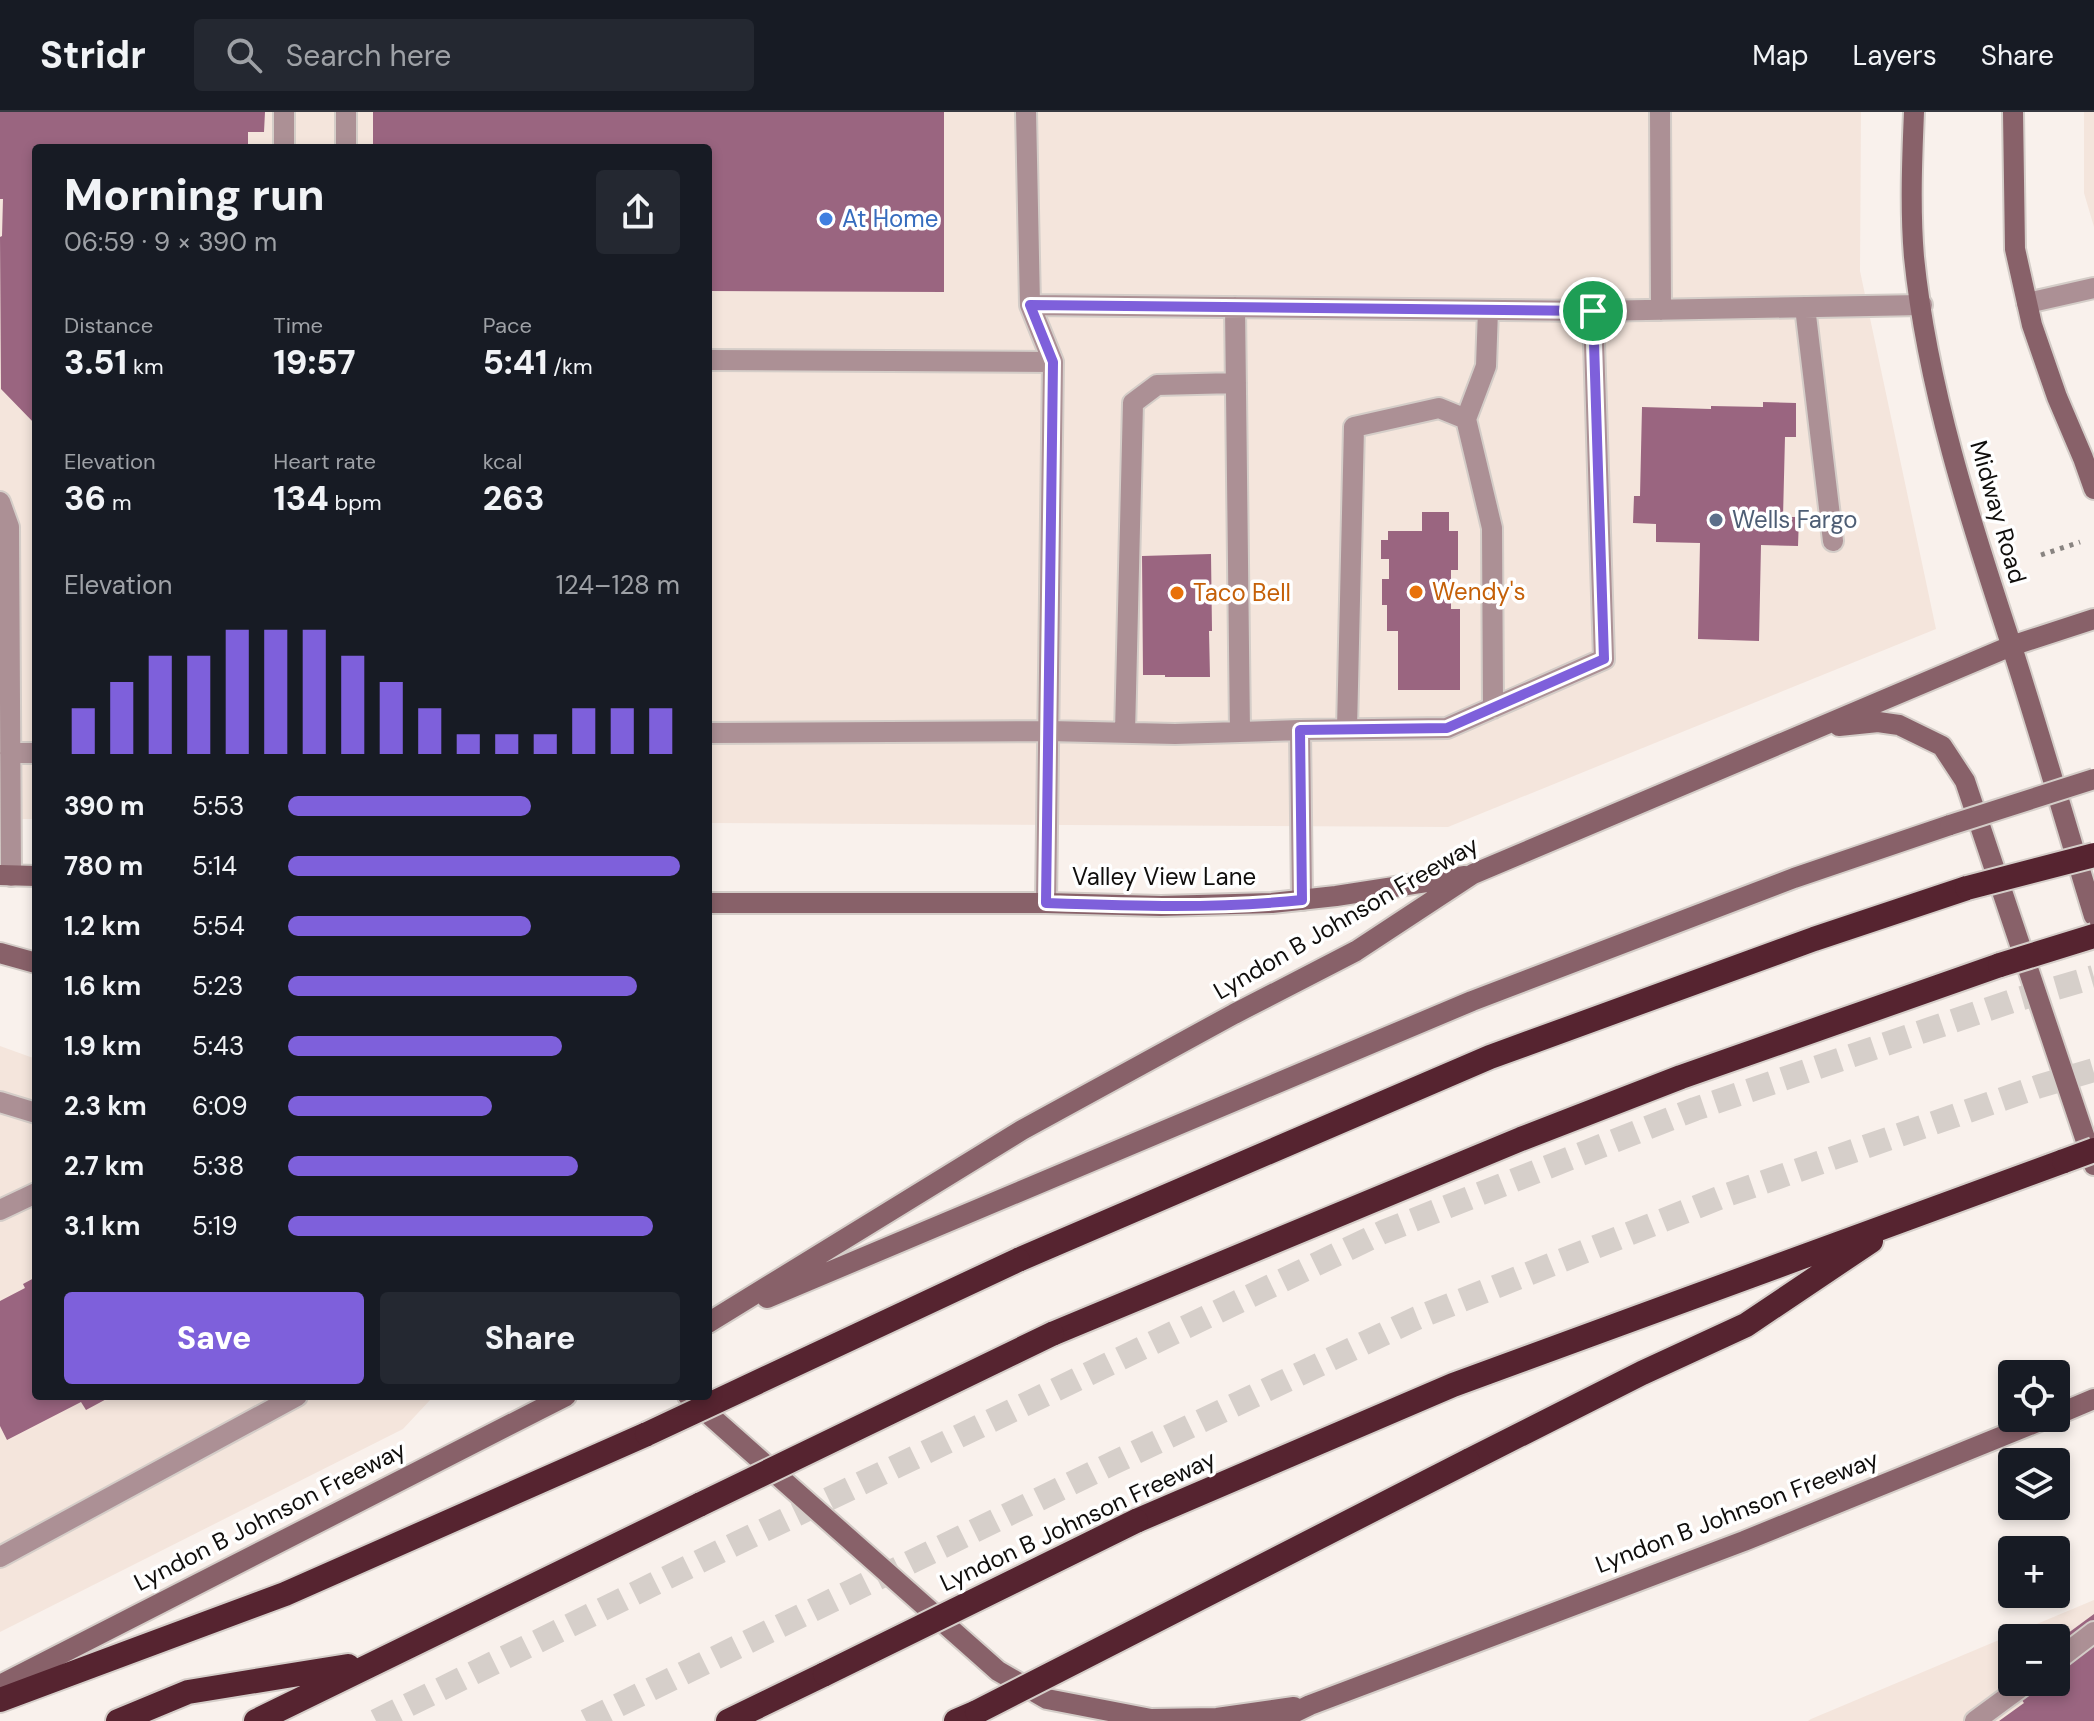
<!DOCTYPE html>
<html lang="en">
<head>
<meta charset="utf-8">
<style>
  :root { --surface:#171b24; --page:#242831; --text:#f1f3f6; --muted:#9ea1a6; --line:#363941; --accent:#7e60db }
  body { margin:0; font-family:"DM Sans",sans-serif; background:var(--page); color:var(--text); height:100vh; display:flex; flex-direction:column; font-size:30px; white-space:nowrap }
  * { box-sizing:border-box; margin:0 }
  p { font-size:26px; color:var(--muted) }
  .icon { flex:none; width:44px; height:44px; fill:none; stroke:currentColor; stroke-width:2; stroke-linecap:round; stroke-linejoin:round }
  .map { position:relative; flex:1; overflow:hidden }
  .side { position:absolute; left:32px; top:32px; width:680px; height:1256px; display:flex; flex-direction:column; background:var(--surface); border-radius:8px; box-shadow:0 4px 12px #0003 }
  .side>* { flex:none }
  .tools { position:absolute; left:1998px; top:1248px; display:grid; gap:16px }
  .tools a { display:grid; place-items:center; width:72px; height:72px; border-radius:8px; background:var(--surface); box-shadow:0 4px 12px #0003; font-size:40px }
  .pin { position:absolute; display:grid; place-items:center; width:68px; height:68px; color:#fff; margin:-34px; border:4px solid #fff; border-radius:50%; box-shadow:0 2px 8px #0007 }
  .round { display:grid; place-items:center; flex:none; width:84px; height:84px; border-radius:8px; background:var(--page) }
  .summary { display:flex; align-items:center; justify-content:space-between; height:136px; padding:0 32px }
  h1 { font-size:44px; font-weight:800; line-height:60px }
  .metrics { display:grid; grid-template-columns:repeat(3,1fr); gap:12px; height:136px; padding:8px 32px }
  .metrics div { display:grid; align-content:center }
  .metrics b { font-size:34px; font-weight:800 }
  .metrics small { font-size:22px; font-weight:400 }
  .metrics p { font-size:22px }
  .chart { height:224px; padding:16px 32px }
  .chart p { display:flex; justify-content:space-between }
  .chart svg { width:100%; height:144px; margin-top:8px; stroke:var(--accent); stroke-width:6 }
  .button { display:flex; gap:16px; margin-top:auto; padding:16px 32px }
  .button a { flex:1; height:92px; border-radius:8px; background:var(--accent); color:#fff; font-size:32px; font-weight:800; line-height:92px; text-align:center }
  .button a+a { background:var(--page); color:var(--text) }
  ul { padding:0 32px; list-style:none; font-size:26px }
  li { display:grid; grid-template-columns:128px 96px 1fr; align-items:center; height:60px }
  li i { height:20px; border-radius:10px; background:var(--accent) }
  header { display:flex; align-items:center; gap:48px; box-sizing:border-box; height:112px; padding:0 40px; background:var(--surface); border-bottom:2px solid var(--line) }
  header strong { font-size:38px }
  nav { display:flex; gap:44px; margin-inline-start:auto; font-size:28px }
  .search { width:560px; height:72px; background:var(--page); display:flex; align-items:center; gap:20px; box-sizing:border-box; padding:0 28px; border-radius:8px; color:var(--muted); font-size:30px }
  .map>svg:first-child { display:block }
</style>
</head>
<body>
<header>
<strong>Stridr</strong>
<div class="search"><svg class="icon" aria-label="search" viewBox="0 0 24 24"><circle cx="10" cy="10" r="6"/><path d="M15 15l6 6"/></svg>Search here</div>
<nav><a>Map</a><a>Layers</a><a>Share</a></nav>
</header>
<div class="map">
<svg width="2094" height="1609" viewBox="0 0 2094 1609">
  <rect width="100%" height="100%" fill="#f9f1ec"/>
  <path fill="#f4e5dc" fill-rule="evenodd" d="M 0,0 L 1861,0 L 1860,159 L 1936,517 L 1448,715 L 708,711 L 708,36 L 36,36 L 36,707 L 0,707 Z
    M 2084,0 L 2094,0 L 2094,115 L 2084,81 Z
    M 0,934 L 36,947 L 36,1284 L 432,1284 L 431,1287 L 403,1317 L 0,1520 Z
    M 2094,1488 L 2094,1609 L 1808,1609 L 1811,1607 ZM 2012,1526 L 2056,1526 L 2056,1570 L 2012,1570 Z"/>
  <path fill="#9a6580" d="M 0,0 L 265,0 L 264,20 L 248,20 L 248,36 L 36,36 L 36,313 L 1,277 L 0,125 L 2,124 L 3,87 L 0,87 Z
    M 373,0 L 944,0 L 944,180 L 708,179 L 708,36 L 373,36 Z
    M 1763,290 L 1796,291 L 1796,325 L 1785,325 L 1783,405 L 1799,405 L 1798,434 L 1761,433 L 1759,529 L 1698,527 L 1700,431 L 1656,430 L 1656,412 L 1633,411 L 1634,384 L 1640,384 L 1642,295 L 1711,297 L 1711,294 L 1763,295 Z
    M 1422,400 L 1449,400 L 1449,419 L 1458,419 L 1458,458 L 1451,458 L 1451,497 L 1460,497 L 1460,578 L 1398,578 L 1398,519 L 1387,519 L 1387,493 L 1382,493 L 1382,467 L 1389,467 L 1389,447 L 1381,447 L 1381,428 L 1388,428 L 1388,419 L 1422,419 Z
    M 1211,442 L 1212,519 L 1209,519 L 1210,565 L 1165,565 L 1165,563 L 1143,563 L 1142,444 Z
    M 36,1165 L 36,1284 L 112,1284 L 86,1298 L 81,1290 L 7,1328 L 0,1314 L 0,1189 L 25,1176 L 23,1172 Z
    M 2094,1502 L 2094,1609 L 1999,1609 L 2024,1591 L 2007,1568 L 2012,1564 L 2012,1570 L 2056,1570 L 2056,1530 Z"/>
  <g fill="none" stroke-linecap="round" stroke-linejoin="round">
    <path stroke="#d6cfca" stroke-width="24" stroke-dasharray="24 12" stroke-linecap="butt" d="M 376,1609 L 733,1433 L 1383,1120 L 1695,997 L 2012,889 L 2094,865
      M 586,1609 L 1113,1351 L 1417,1206 L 1724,1084 L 2040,974 L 2094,958"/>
    <defs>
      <path id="service" d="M 1026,0 L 1030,193 L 1053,250 L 1046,791
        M 1660,0 L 1661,198
        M 284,36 L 284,0
        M 346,36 L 346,0
        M 2027,191 L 2094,176
        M 1030,193 L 1593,199 L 1922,193
        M 1235,195 L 1240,620
        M 1805,195 L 1833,429
        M 708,248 L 1053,250
        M 1466,307 L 1486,254 L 1488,198
        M 0,390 L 9,415 L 11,764
        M 1347,617 L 1354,315 L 1439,296 L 1466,307 L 1492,416 L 1493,596
        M 1300,618 L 1447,616 L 1604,547 L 1593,199
        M 708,621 L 1049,619 L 1175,622 L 1300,618 L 1302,788
        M 1125,621 L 1133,291 L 1157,273 L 1236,271
        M 10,641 L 36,641
        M 0,990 L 36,1001
        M 0,1098 L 36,1081
        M 0,1445 L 297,1284
        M 2056,1549 L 2094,1520
        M 1975,1609 L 2028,1570"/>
      <path id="secondary" d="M 1914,0 C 1912,47 1910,98 1914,145 C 1927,275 1970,408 2011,532 C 2040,622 2066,713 2094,804
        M 2013,0 L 2015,137 L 2032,213 L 2057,285 L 2083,346 L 2094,377
        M 1839,614 L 1878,610 L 1899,613 L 1942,634 L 1965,669 L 2094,1053
        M 0,763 L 36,764
        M 708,791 L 1046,791 L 1161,794 L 1272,791 L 1336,784 L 1465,764
        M 0,841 L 36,851
        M 767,1186 L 1472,889 L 1794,766 L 1950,713
        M 708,1211 L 1022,1018 L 1234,902 L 1356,839 L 1473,762 L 2011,534 L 2094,507
        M 688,1284 L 998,1559 L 1047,1587 L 1151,1607 L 1217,1606 L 1294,1595
        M 2056,1303 L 2094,1287
        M 0,1573 L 566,1284
        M 1277,1609 L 1310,1593 L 1744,1429 L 2047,1306"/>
      <path id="motorway" d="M 1018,1148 L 1490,945 L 1814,827 L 1967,776
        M 1052,1222 L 1521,1027 L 1681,965 L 2000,853
        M 1468,1349 L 1642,1261 L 1746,1213 L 1871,1129
        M 1136,1409 L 1453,1273 L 2064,1049
        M 0,1588 L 285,1482 L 647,1322
        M 118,1609 L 188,1580 L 348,1554
        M 256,1609 L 701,1392
        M 728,1609 L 825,1562
        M 956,1609 L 977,1600"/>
    </defs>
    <use href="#service" stroke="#d4cdc8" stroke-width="24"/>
    <use href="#secondary" stroke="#d4cdc8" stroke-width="24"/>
    <use href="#motorway" stroke="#d4cdc8" stroke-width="28"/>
    <path stroke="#898481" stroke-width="5" stroke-dasharray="4 6" stroke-linecap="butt" d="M 2041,443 L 2080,430"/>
    <use href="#service" stroke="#ac9095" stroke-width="20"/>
    <use href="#secondary" stroke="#886169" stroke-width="20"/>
    <use href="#motorway" stroke="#562430" stroke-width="24"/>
    <defs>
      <path id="secondary-bridge" d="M 1950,713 L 2094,667"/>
      <path id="motorway-bridge" d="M 1967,776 L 2094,743
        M 2000,853 L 2094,824
        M 2064,1049 L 2094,1038
        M 647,1322 L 1018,1148
        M 701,1392 L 1052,1222
        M 825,1562 L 1136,1409
        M 977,1600 L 1468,1349"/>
    </defs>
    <use href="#secondary-bridge" stroke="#d4cdc8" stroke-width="24" stroke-linecap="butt"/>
    <use href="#motorway-bridge" stroke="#d4cdc8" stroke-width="28" stroke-linecap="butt"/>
    <use href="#secondary-bridge" stroke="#886169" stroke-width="20"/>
    <use href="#motorway-bridge" stroke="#562430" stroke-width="24"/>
  </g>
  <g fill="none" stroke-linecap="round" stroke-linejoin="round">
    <defs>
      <path id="route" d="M 1030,193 L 1593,199 L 1604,547 L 1447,616 L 1300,618 L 1302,788 C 1217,797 1131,794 1046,791 L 1053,250 Z"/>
    </defs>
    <use href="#route" stroke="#fff" stroke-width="16"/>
    <use href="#route" stroke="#7e60db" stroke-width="10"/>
  </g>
  <circle fill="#3f7fe0" stroke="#fff" stroke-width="3" cx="826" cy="107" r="8"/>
  <circle fill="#5c6f8a" stroke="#fff" stroke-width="3" cx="1716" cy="408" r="8"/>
  <g fill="#e8710a" stroke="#fff" stroke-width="3">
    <circle cx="1416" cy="480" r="8"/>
    <circle cx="1177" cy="481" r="8"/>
  </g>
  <g text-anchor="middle" stroke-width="7" stroke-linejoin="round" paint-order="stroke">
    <g font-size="24" fill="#366cbe" stroke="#fff" text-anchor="start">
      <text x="842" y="115">At Home</text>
    </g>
    <g font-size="24" fill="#100e0c" stroke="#fff">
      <text transform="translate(1998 400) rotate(74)" y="8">Midway Road</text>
      <text x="1164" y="773">Valley View Lane</text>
      <text transform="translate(1346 806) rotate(-30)" y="8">Lyndon B Johnson Freeway</text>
      <text transform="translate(1737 1400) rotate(-21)" y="8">Lyndon B Johnson Freeway</text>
      <text transform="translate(270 1404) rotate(-27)" y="8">Lyndon B Johnson Freeway</text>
      <text transform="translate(1078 1409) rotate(-25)" y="8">Lyndon B Johnson Freeway</text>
    </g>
    <g font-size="24" fill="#4e5e75" stroke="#fff" text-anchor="start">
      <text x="1732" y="416">Wells Fargo</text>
    </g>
    <g font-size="24" fill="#c56008" stroke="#fff" text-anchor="start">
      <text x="1432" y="488">Wendy's</text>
      <text x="1193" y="489">Taco Bell</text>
    </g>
  </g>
</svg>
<div class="tools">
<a><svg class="icon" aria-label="locate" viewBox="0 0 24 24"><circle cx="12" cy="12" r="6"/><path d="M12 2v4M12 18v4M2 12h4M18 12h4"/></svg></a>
<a><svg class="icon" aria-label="layers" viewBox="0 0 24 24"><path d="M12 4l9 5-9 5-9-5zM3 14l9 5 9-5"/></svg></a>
<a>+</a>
<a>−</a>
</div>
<div class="pin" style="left:1593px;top:199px;background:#1e9e55"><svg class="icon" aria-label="arrive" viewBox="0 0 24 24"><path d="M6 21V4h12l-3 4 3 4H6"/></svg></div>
<section class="side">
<div class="summary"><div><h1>Morning run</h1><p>06:59 · 9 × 390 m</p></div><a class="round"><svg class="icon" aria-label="share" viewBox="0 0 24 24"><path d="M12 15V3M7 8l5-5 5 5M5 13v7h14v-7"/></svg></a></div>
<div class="metrics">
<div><p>Distance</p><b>3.51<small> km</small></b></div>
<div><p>Time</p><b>19:57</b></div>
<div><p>Pace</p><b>5:41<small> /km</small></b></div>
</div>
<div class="metrics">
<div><p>Elevation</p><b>36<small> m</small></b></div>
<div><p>Heart rate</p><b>134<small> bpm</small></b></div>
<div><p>kcal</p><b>263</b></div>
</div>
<div class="chart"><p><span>Elevation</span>124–128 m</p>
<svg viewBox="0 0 160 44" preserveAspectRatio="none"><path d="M5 44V30M15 44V22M25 44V14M35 44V14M45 44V6M55 44V6M65 44V6M75 44V14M85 44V22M95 44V30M105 44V38M115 44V38M125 44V38M135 44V30M145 44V30M155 44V30"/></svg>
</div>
<ul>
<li><b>390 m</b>5:53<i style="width:62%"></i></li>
<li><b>780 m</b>5:14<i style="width:100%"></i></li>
<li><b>1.2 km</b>5:54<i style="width:62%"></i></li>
<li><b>1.6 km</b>5:23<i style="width:89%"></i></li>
<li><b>1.9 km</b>5:43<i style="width:70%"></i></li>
<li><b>2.3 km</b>6:09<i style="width:52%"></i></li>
<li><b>2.7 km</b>5:38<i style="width:74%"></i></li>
<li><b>3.1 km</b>5:19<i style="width:93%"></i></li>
</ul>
<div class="button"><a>Save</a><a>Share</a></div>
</section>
</div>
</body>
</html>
